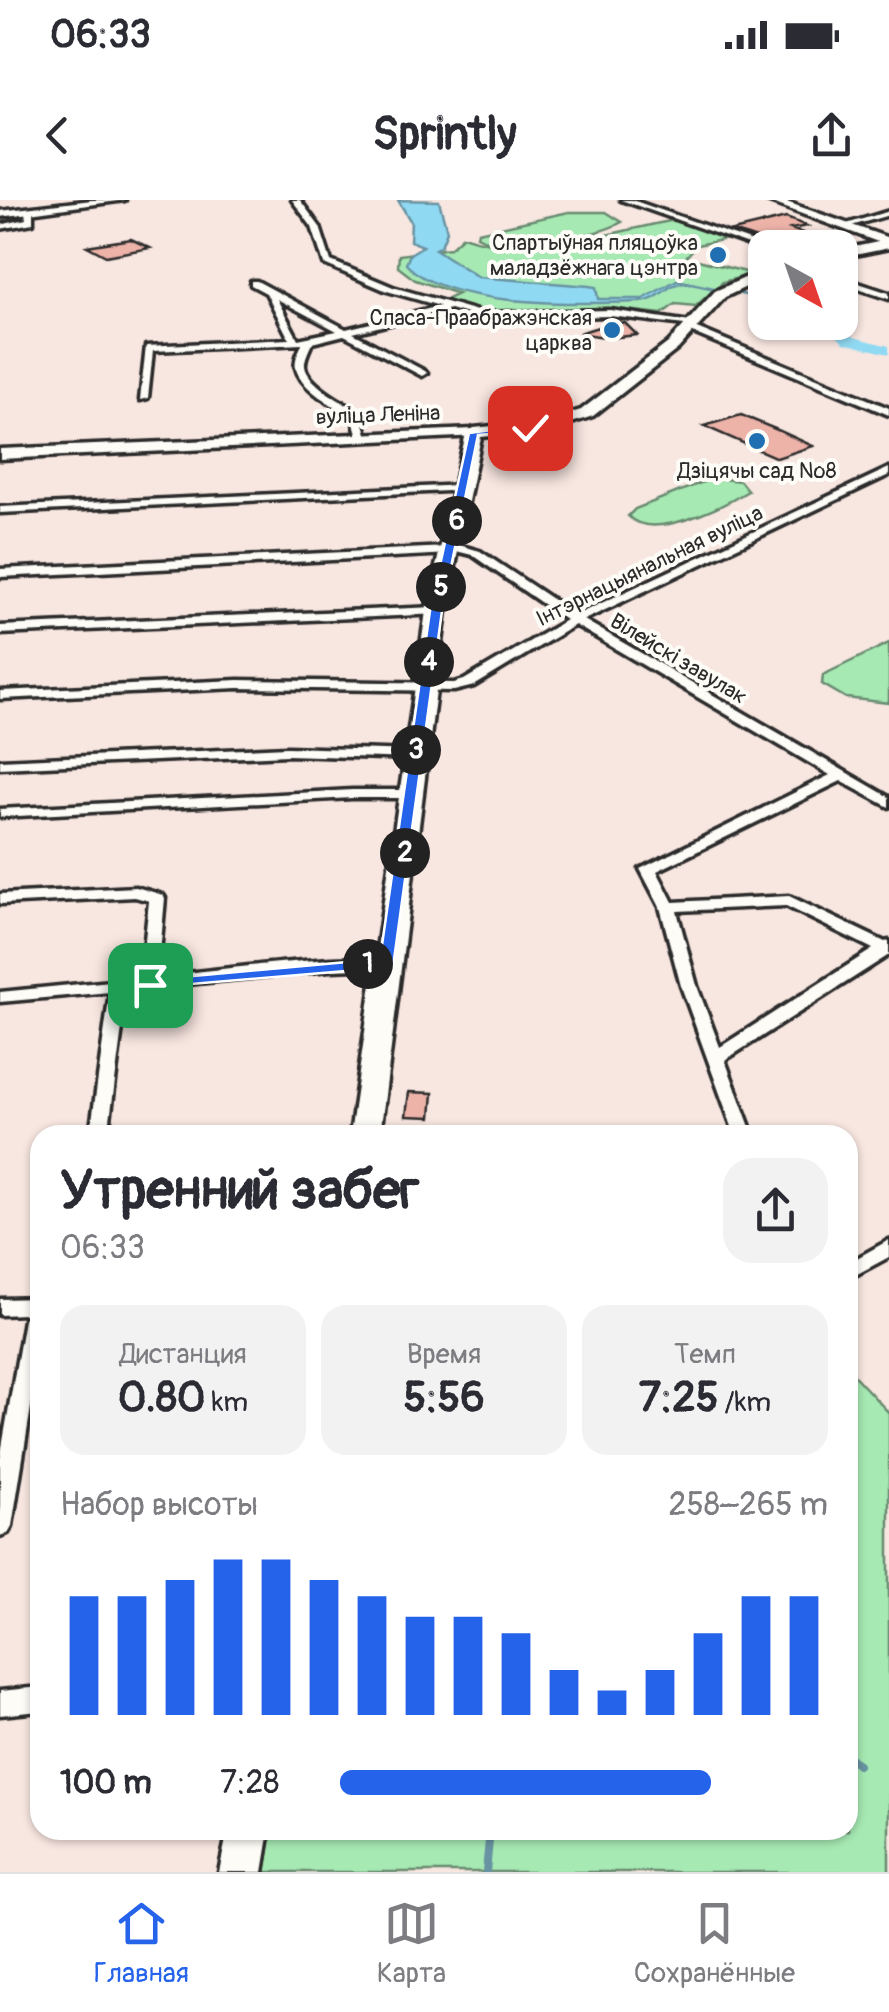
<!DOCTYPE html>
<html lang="ru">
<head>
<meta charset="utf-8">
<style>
  :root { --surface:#fff; --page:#f2f2f3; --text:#2b2b33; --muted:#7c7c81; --line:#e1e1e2; --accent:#2563eb }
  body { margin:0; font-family:Pangolin,sans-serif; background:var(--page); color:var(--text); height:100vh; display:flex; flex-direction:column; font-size:38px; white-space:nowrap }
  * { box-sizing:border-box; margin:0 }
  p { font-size:32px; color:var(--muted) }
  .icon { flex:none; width:55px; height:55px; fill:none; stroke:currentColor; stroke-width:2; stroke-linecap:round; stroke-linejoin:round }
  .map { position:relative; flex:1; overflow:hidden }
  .drawer { position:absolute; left:30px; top:925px; width:828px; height:715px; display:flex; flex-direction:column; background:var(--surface); border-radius:30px; box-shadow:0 2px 8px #0004 }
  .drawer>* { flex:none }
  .needle { width:65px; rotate:140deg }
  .controls { position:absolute; left:748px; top:30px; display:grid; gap:20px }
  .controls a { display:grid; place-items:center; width:110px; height:110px; border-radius:20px; background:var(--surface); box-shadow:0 2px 8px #0004; font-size:50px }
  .pin { position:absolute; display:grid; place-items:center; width:85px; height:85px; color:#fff; margin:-42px; border-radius:20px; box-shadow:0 5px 15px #0006 }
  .km { position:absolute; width:50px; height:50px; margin:-25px; border-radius:50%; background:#222; color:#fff; font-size:28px; line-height:50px; text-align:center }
  .round { display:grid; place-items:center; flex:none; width:105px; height:105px; border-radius:30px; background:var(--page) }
  .head { display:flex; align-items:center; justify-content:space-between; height:170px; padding:0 30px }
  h1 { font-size:55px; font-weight:800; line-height:75px }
  .metrics { display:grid; grid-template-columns:repeat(3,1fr); gap:15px; height:170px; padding:10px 30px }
  .metrics div { display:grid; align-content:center; border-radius:25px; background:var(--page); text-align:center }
  .metrics b { font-size:42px; font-weight:800 }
  .metrics small { font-size:28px; font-weight:400 }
  .metrics p { font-size:28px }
  .chart { height:280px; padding:20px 30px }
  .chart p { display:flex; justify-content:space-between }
  .chart svg { width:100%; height:180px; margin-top:10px; stroke:var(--accent); stroke-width:6 }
  ul { padding:0 30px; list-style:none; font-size:32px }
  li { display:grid; grid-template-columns:160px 120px 1fr; align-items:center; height:75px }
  li i { height:25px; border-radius:12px; background:var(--accent) }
  .status { display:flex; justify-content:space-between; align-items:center; height:70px; padding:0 50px; background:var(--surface); direction:ltr }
  .status svg { height:28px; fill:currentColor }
  header { display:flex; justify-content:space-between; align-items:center; height:130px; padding:0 30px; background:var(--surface); font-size:45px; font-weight:800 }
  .menu { display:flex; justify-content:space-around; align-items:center; height:140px; border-top:2px solid var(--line); background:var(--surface); font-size:28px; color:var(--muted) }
  .menu a { display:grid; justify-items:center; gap:5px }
  .menu .active { color:var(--accent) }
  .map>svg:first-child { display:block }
</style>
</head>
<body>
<div class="status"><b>06:33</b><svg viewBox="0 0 49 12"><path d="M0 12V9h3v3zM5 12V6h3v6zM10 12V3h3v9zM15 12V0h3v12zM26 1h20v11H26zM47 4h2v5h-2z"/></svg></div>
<header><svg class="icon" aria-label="back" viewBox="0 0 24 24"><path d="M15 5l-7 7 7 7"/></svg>Sprintly<svg class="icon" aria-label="share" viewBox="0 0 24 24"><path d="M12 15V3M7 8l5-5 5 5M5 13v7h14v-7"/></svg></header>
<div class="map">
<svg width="889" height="1672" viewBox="0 0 889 1672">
  <rect width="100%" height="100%" fill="#f8e6e0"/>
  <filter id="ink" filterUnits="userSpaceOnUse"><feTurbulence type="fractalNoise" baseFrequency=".01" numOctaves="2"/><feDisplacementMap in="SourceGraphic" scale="20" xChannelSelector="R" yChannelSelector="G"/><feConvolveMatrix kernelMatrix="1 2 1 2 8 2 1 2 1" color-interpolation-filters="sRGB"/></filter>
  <g filter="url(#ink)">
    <path fill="#a6e9b3" stroke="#688a6f" stroke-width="2.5" d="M 569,12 L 606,12 L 622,22 C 595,38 504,53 477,36 L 478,32 Z
      M 681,19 L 733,38 L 697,45 L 686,57 L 754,74 L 723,82 L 696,106 L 675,104 L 662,114 L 606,108 L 489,112 L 443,101 L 458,94 L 415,80 L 398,67 L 399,55 L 450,48 L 463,36 C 535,62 609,31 681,19 Z
      M 713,278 L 740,281 L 748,291 C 722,307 652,342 628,316 L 635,309 Z
      M 889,443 L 889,503 L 846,498 L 822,484 L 823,475 Z
      M 848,1169 L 889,1213 L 889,1672 L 265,1672 L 272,1630 L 848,1630 Z"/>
    <path fill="#90d9f2" stroke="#6893a2" stroke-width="2.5" d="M 398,0 L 439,1 L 447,31 L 441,46 L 435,49 L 478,77 L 589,86 L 596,87 L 598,99 L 643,99 L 677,80 L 765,99 L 686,83 C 667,82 661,100 641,102 C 583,104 448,109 406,64 L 410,54 L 423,46 L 410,41 L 411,22 Z"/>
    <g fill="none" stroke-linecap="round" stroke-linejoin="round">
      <path stroke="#6893a2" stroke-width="8" d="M 848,1555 L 858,1565
        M 486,1672 L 490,1630"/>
      <path fill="#90d9f2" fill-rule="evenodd" d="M 821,122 L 837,122 L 854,137 L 889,146 L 889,154 L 844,143 Z"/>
    </g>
    <path fill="#edb3a9" stroke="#2b2b2b" stroke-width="2.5" d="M 786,18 L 807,26 L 791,29 L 817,38 L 780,47 L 733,31 Z
      M 131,39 L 150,48 L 106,56 L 87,46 Z
      M 614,122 L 625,123 L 637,135 L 610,138 L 579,133 Z
      M 741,215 L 780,231 L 813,246 L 777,258 L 704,226 Z
      M 409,892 L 433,893 L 431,917 L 406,916 Z"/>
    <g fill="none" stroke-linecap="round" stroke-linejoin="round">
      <defs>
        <path id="minor" d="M 292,0 L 300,0 L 320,27 L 331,61 L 393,87 L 484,113 L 610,110 L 697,123 L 693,126 L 610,116 L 484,119 L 450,109 L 353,133 L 425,171 L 427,173 L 422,176 L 344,135 L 312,143 C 309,150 304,159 305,166 C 307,184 346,204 361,213 L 368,237 L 363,240 L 358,237 L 352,217 C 335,206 301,190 296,168 C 294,160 299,151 302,144 L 153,151 L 148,198 L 140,200 L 146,146 L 289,139 L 266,93 L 251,85 L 251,81 L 257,81 L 346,129 L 440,106 L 387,91 L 324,64 L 312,27 ZM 277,99 L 337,131 L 298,139 Z
          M 621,0 L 632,0 L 770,48 L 763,50 Z
          M 29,10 L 33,12 L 33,23 L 0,29 L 0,25 L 26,19 L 25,12 Z
          M 889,11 L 889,15 L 844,28 L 840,26 Z
          M 840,77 L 889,93 L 889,99 L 840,83 Z
          M 686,126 L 692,126 L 889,208 L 889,215 L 686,130 Z
          M 889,268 L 889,275 L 584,420 L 889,597 L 889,607 L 841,581 L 657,671 L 673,702 L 789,696 L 885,742 L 889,741 L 889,755 L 725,860 L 753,935 L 735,935 L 681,786 L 660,707 L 640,669 L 830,575 L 575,425 L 474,486 L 454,491 L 238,488 L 0,499 L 0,491 L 238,480 L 454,483 L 464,480 L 566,420 L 472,355 L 456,351 L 451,354 L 0,377 L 0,369 L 447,347 L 452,343 L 480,351 L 576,415 ZM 786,706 L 873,749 L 720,847 L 697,786 L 677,711 Z
          M 464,285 L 469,288 L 468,290 L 0,313 L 0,307 Z
          M 436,407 L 442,411 L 440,414 L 0,434 L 0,426 Z
          M 287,547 L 415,551 L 422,555 L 415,559 L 287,555 L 0,568 L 0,560 Z
          M 352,590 L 414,590 L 421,594 L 414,598 L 352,598 L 0,617 L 0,609 Z
          M 136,687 L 163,695 L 165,698 L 158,776 C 194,773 376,748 395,763 L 387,768 L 330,770 L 156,787 L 149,790 L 127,790 L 108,935 L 90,935 L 110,792 L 0,802 L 0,792 L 141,778 L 149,701 L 135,697 L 0,704 L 0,694 Z
          M 889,1040 L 889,1057 L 848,1079 L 848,1063 Z
          M 40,1098 L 40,1151 L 12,1326 L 8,1333 L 0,1336 L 0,1259 L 25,1114 L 0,1115 L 0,1099 Z
          M 40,1487 L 40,1511 L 0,1515 L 0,1491 Z"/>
        <path id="secondary" d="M 92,0 L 125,0 L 0,17 L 0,11 Z
          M 474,229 L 481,233 L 479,236 L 0,259 L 0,249 Z"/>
        <path id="primary" d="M 764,0 L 781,0 L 889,38 L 889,48 L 840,58 L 840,50 L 878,42 Z
          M 765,69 L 765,78 L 725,97 L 678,149 L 593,216 L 550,230 L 481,237 L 446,411 L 380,935 L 350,935 L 426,411 L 466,233 L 474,228 L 548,220 L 581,210 L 668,143 L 715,91 Z
          M 228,1630 L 270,1630 L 263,1672 L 219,1672 Z"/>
      </defs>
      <use href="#minor" stroke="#2b2b2b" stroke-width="7"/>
      <use href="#secondary" stroke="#2b2b2b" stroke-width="7"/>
      <use href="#primary" stroke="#2b2b2b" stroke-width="7"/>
      <use href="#minor" fill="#fdfcf7" fill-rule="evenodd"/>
      <use href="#secondary" fill="#fdfcf7" fill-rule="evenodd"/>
      <use href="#primary" fill="#fdfcf7" fill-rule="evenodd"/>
    </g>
  </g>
  <path fill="#2563eb" stroke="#fff" stroke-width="2.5" d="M 530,225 L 534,230 L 478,235 L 442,411 L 393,767 L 144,788 L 142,785 L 150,780 L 380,759 L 430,411 L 469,233 Z"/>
  <g fill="#1f6fb2" stroke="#fdfcf7" stroke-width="4">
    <circle cx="718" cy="55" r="10"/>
    <circle cx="612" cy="130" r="10"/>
    <circle cx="757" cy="241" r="10"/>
  </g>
  <g text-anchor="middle" stroke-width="8" stroke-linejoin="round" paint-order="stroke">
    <g font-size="22" fill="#2b2b2b" stroke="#fdfcf7" text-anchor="end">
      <text x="698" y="50">Спартыўная пляцоўка<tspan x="698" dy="25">маладзёжнага цэнтра</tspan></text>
      <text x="592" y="125">Спаса-Праабражэнская<tspan x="592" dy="25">царква</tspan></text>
      <text x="757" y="278" text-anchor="middle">Дзіцячы сад №8</text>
    </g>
    <g font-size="22" fill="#2b2b2b" stroke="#fdfcf7">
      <text transform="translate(378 214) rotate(-2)" y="8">вуліца Леніна</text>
      <text transform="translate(649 365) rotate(-26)" y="8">Інтэрнацыянальная вуліца</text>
      <text transform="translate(679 458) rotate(31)" y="8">Вілейскі завулак</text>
    </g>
  </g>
</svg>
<div class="controls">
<a><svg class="needle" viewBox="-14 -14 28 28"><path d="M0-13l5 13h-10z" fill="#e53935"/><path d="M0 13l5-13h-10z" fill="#7c7c81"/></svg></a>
</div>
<div class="pin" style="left:150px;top:785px;background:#1e9e55"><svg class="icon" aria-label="arrive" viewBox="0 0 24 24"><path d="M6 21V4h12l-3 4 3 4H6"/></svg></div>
<div class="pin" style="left:530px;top:228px;background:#d93025"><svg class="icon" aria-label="check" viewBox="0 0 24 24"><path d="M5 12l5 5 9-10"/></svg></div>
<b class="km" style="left:368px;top:764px">1</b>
<b class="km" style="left:405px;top:653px">2</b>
<b class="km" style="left:416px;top:550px">3</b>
<b class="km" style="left:429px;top:462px">4</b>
<b class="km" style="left:441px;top:387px">5</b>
<b class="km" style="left:457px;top:321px">6</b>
<section class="drawer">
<div class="head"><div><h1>Утренний забег</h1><p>06:33</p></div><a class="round"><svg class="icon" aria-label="share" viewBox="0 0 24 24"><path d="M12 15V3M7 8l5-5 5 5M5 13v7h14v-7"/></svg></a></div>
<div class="metrics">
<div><p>Дистанция</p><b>0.80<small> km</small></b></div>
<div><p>Время</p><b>5:56</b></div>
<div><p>Темп</p><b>7:25<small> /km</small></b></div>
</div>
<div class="chart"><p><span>Набор высоты</span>258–265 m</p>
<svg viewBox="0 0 160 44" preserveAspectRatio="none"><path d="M5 44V15M15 44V15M25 44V11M35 44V6M45 44V6M55 44V11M65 44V15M75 44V20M85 44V20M95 44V24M105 44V33M115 44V38M125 44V33M135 44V24M145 44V15M155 44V15"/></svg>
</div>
<ul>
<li><b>100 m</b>7:28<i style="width:76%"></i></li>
</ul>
</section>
</div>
<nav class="menu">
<a class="active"><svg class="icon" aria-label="home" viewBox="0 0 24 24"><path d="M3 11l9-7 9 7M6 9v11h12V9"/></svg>Главная</a>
<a><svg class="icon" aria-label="map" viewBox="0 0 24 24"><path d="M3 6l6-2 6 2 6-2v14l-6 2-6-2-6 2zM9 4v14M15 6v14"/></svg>Карта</a>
<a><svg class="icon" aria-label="saved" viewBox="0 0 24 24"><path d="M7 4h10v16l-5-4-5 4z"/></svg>Сохранённые</a>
</nav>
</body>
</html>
